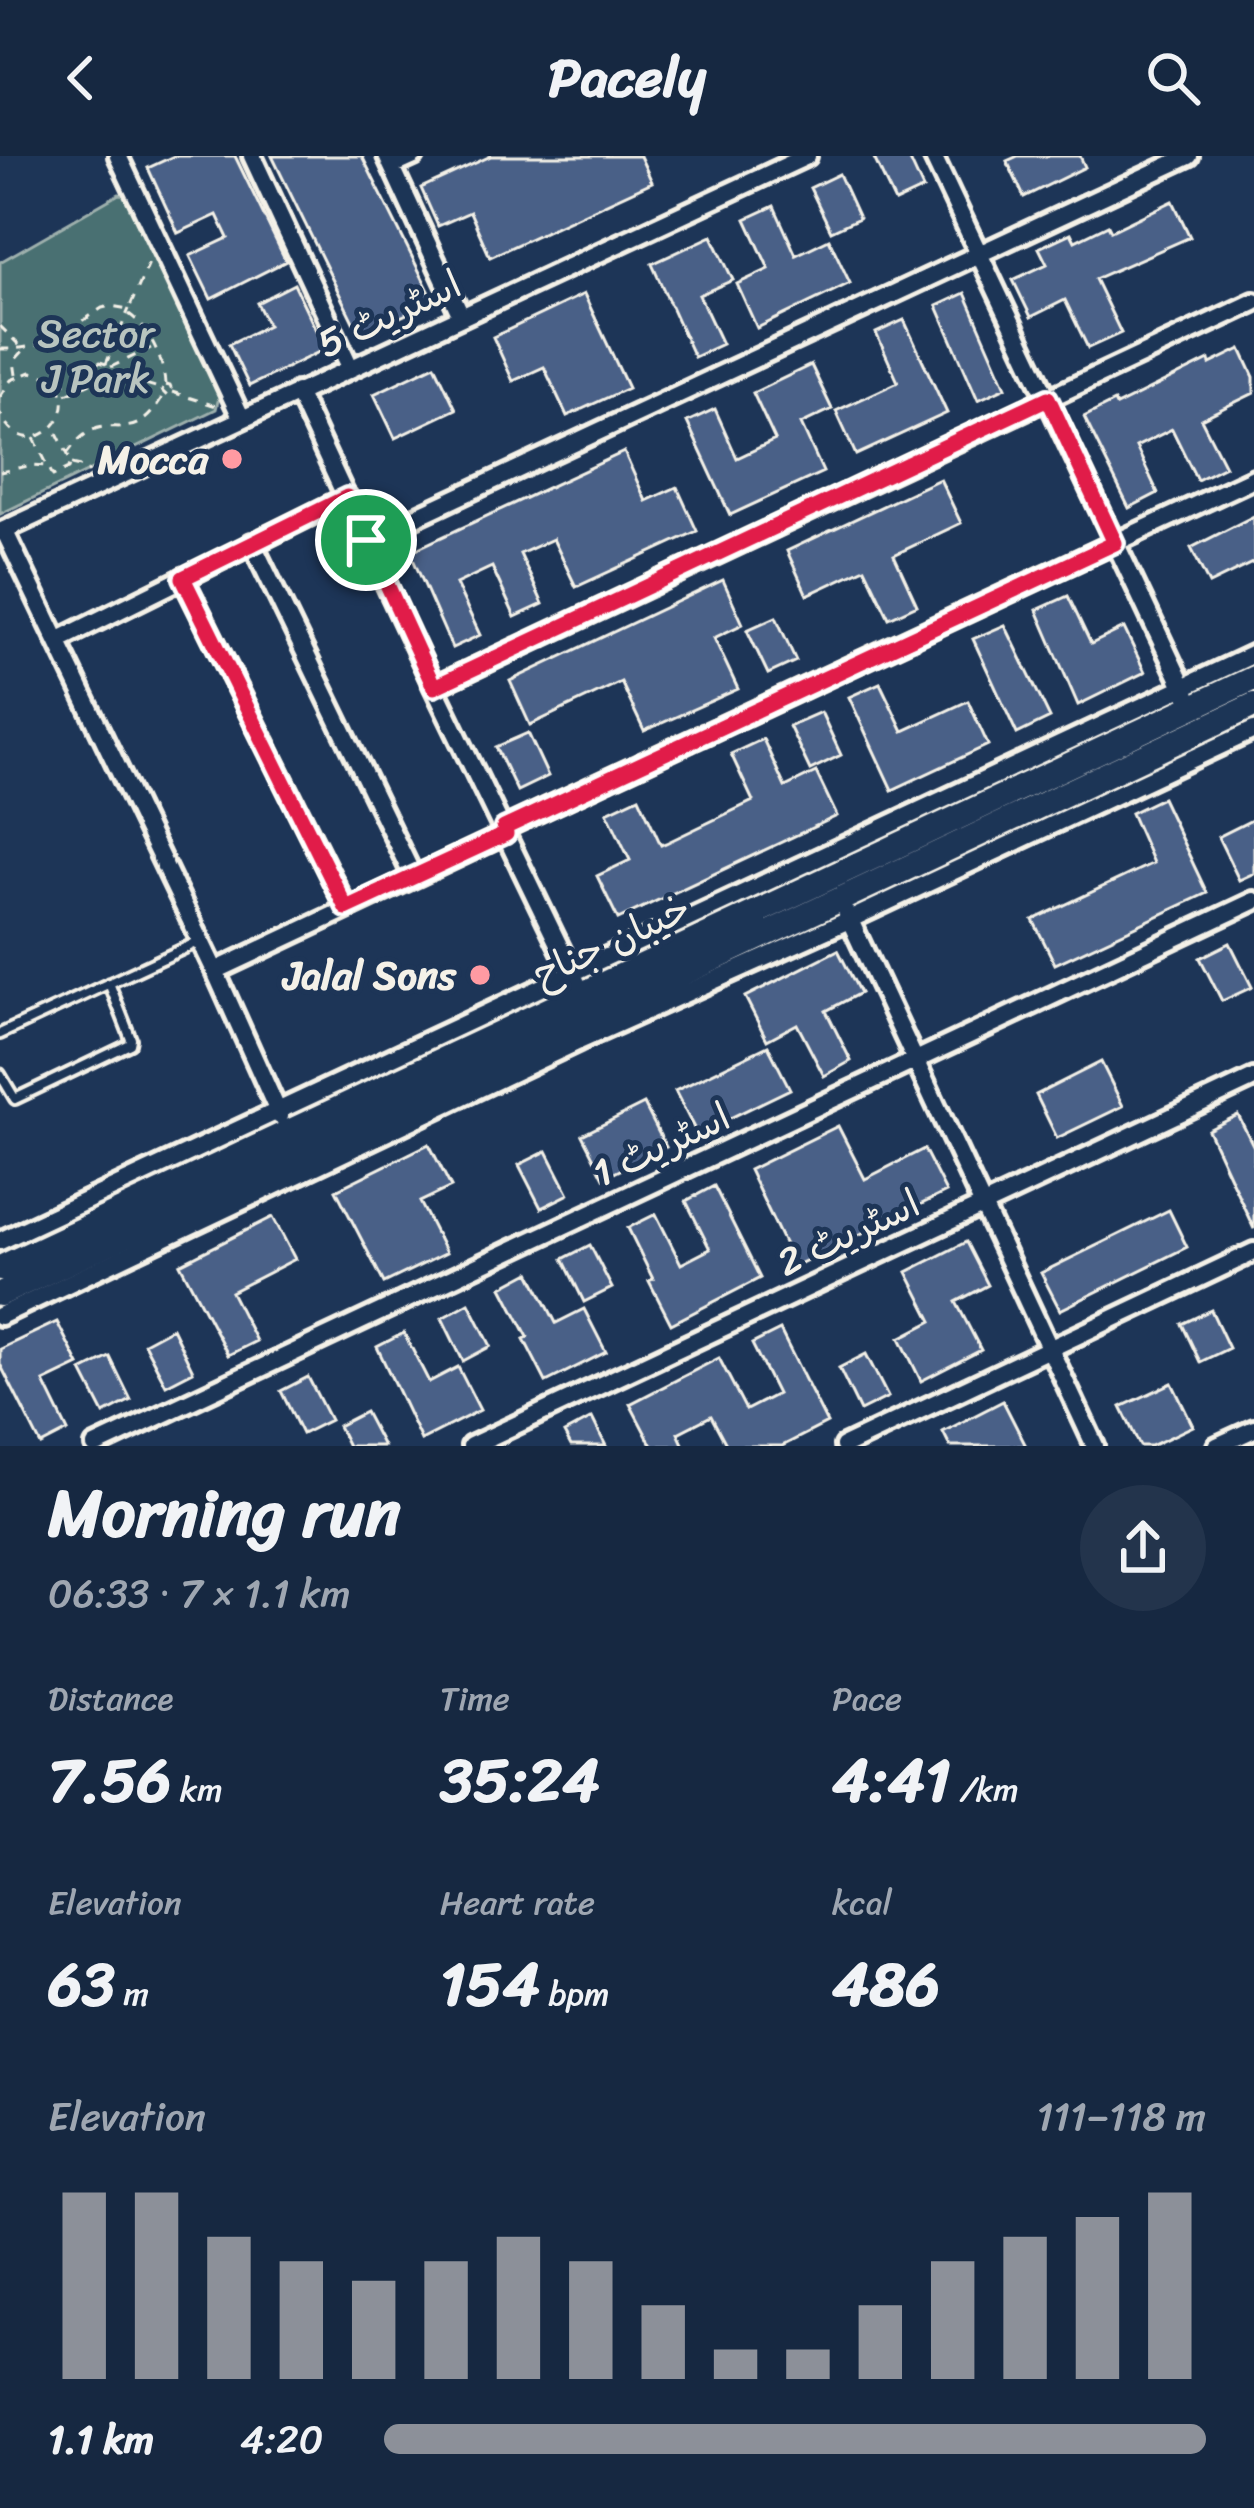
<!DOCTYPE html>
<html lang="en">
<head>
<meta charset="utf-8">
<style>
  :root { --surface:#162841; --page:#23344c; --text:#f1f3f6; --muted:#9ea6b1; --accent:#8c9099 }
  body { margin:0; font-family:Sriracha,"Playpen Sans Arabic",sans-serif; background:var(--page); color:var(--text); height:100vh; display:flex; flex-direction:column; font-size:45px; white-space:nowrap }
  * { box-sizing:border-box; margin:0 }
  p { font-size:39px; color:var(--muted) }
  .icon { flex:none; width:66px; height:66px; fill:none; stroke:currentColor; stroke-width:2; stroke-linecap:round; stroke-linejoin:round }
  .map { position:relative; height:1290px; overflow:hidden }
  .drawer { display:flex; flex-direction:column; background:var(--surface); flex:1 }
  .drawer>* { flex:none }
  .pin { position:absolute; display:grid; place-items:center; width:102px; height:102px; color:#fff; margin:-51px; border:6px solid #fff; border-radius:50%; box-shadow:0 3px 12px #0007 }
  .round { display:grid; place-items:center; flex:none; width:126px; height:126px; border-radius:63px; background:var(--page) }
  .summary { display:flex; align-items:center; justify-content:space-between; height:204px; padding:0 48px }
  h1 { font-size:66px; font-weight:800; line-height:90px }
  .figures { display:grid; grid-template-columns:repeat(3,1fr); gap:18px; height:204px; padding:12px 48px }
  .figures div { display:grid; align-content:center }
  .figures b { font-size:60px; font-weight:800 }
  .figures small { font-size:33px; font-weight:400 }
  .figures p { font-size:33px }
  .chart { height:336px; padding:24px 48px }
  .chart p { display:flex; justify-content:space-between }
  .chart svg { width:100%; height:216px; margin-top:12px; stroke:var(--accent); stroke-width:6 }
  ul { padding:0 48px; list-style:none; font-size:39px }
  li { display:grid; grid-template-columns:192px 144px 1fr; align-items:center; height:90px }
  li i { height:30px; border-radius:15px; background:var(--accent) }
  header { display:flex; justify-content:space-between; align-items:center; height:156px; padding:0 48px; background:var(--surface); font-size:54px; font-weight:800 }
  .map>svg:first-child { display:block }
</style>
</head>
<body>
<header><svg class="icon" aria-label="back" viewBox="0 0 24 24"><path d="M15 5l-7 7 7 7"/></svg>Pacely<svg class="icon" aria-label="search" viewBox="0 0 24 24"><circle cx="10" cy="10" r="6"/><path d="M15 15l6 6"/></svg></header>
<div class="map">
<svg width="1254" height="1290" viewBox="0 0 1254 1290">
  <rect width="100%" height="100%" fill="#1d3557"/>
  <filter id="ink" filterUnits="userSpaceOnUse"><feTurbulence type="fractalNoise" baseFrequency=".00833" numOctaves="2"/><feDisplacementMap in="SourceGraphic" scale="24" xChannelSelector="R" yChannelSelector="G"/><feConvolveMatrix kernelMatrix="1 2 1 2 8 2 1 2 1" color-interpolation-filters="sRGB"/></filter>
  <g filter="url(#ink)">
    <path fill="#496f72" stroke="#9eb0ad" stroke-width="3" d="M 119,38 L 127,39 L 134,46 L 219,241 L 216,253 L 0,358 L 0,106 Z"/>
    <path fill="#4a6187" stroke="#f4f1e8" stroke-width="3" d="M 174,0 L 235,0 L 286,105 L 211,143 L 190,100 L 228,82 L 217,59 L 178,77 L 148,12 Z
      M 272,0 L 362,0 L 434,145 L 360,180 Z
      M 491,0 L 640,0 L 652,26 L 490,101 L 470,56 L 438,70 L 421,32 Z
      M 873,0 L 908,0 L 923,33 L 895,46 Z
      M 1018,0 L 1080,0 L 1085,11 L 1024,41 L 1007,5 Z
      M 839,18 L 859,62 L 831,75 L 810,32 Z
      M 1173,45 L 1190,81 L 1095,123 L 1121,177 L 1088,192 L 1065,144 L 1031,161 L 1013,124 L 1047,108 L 1039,92 L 1071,77 L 1075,85 L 1108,69 L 1111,75 Z
      M 774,50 L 796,99 L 829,83 L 850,127 L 757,172 L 737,128 L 769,113 L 746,63 Z
      M 712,80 L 733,124 L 699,139 L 722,188 L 694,201 L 652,108 Z
      M 294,128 L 325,193 L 249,230 L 229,188 L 268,169 L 257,147 Z
      M 965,137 L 1006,231 L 978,244 L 937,150 Z
      M 584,138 L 628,232 L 567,260 L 544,211 L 513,225 L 493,181 Z
      M 904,164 L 947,257 L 856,299 L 836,255 L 898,226 L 876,177 Z
      M 1241,193 L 1254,221 L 1254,237 L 1201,263 L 1225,310 L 1197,324 L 1172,273 L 1136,291 L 1158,337 L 1129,352 L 1084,261 L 1114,246 L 1116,250 L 1209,204 L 1210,208 Z
      M 435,209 L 456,253 L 395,282 L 374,238 Z
      M 811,209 L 832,253 L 801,268 L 823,316 L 730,359 L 687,266 L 715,253 L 737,302 L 775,284 L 753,237 Z
      M 624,296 L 646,345 L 677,331 L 697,375 L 576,431 L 553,383 L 520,398 L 543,448 L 515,461 L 492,411 L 456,428 L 480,479 L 452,492 L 410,396 Z
      M 940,323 L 961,367 L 894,399 L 917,449 L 889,462 L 865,412 L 807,439 L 787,395 Z
      M 1254,360 L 1254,406 L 1209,428 L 1191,392 Z
      M 723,424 L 743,468 L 714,482 L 738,533 L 644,575 L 621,526 L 530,569 L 510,525 Z
      M 1068,440 L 1091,488 L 1124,472 L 1145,516 L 1078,549 L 1037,454 Z
      M 776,461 L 796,505 L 768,518 L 747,474 Z
      M 1005,469 L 1050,562 L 1017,578 L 973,483 Z
      M 880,527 L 903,575 L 968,545 L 988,589 L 892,634 L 849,541 Z
      M 821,556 L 841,599 L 810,614 L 789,570 Z
      M 528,577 L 548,620 L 517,635 L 496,591 Z
      M 763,583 L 785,631 L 816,616 L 837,660 L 618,763 L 597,720 L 630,704 L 607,656 L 639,641 L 661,689 L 666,687 L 753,645 L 731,598 Z
      M 1162,642 L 1207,737 L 1055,808 L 1033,764 L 1153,707 L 1131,657 Z
      M 1254,663 L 1254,717 L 1239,724 L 1218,681 Z
      M 1230,787 L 1252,831 L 1222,845 L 1200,802 Z
      M 838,794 L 860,837 L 826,855 L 851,905 L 824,920 L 797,868 L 767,884 L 745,841 Z
      M 768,890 L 790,933 L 697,978 L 675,935 Z
      M 1101,906 L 1123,950 L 1057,982 L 1036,939 Z
      M 644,948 L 666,991 L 604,1022 L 582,979 Z
      M 1238,959 L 1254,991 L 1254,1073 L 1208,974 Z
      M 838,970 L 865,1023 L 924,993 L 946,1036 L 795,1110 L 749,1014 Z
      M 429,988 L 451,1031 L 420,1046 L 446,1097 L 384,1127 L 336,1034 Z
      M 547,995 L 569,1038 L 541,1052 L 519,1009 Z
      M 714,1030 L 760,1122 L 671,1168 L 649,1125 L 653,1123 L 628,1072 L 656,1058 L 681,1108 L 710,1093 L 686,1045 Z
      M 1169,1054 L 1187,1091 L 1060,1154 L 1041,1117 Z
      M 273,1061 L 295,1103 L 231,1136 L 256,1185 L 228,1199 L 180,1108 Z
      M 966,1086 L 988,1129 L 956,1146 L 981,1194 L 921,1225 L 900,1182 L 932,1165 L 907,1116 Z
      M 590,1089 L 612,1132 L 584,1146 L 563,1103 Z
      M 530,1116 L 556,1167 L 584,1153 L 606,1196 L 546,1226 L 524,1183 L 528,1181 L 502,1131 Z
      M 469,1147 L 491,1190 L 463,1205 L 442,1162 Z
      M 1211,1154 L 1229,1192 L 1200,1206 L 1182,1168 Z
      M 57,1166 L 79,1209 L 44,1226 L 68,1275 L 41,1289 L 0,1208 L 0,1193 Z
      M 172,1172 L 193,1215 L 166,1229 L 144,1187 Z
      M 780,1174 L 827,1267 L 782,1290 L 727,1290 L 711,1260 L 678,1277 L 684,1290 L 652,1290 L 630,1248 L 719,1202 L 746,1254 L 777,1238 L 752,1188 Z
      M 404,1177 L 429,1226 L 458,1211 L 480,1254 L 421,1284 L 377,1191 Z
      M 866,1198 L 888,1241 L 860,1255 L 839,1212 Z
      M 110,1201 L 131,1244 L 104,1258 L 82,1215 Z
      M 308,1221 L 330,1264 L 302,1278 L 281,1235 Z
      M 1172,1227 L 1193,1270 L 1151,1290 L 1140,1290 L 1121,1251 Z
      M 1003,1245 L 1026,1290 L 950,1290 L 943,1276 Z
      M 365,1256 L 383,1290 L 348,1290 L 338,1270 Z
      M 592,1262 L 606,1290 L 571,1290 L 564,1277 Z"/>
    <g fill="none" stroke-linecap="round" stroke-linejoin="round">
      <defs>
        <path id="service" d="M 0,878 L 198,786
          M 0,918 L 15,943 L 130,888 L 131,883 L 109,827"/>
        <path id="minor" d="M 118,0 L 242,263
          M 252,0 L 350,211
          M 387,0 L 461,160
          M 933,0 L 1187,539
          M 392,10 L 414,0
          M 297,236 L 434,531 L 577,827
          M 4,374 L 215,815 L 280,960
          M 0,376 L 807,0
          M 366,384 L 1189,0
          M 252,387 L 413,720
          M 183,422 L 346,751
          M 57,485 L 347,341
          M 434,531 L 1254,146
          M 504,672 L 1254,322
          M 847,758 L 1095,1290
          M 215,815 L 506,678
          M 0,1085 L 1254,498
          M 0,1160 L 579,885 L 849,764 L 1254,574
          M 95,1290 L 1254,745
          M 471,1290 L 1254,922
          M 844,1290 L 1254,1096
          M 1217,1290 L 1254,1273"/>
        <path id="secondary" d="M 0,1112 L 1254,522
          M 0,1138 L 1254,549"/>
      </defs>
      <use href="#service" stroke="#f4f1e8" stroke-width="16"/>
      <use href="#minor" stroke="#f4f1e8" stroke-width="26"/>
      <use href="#secondary" stroke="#f4f1e8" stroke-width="33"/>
      <path stroke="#f4f1e8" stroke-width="3" stroke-dasharray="9 9" stroke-linecap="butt" d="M 129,158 C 150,173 164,204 165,229
        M 0,170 L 24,194 L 14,205 L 16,219
        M 0,193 C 46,194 66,176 102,152 L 111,150 L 129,153 L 151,102
        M 106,208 L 100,206 L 92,214 L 97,224 L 107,222 L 110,218 L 106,208 L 129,153
        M 111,211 L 151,192
        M 112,218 L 162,233
        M 165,229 L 170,230 L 172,235 L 167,240 L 162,235 Z
        M 58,230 L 90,214
        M 172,236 L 216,250
        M 66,238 L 95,225
        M 0,241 L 11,224 L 31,216 C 106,231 31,325 0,257
        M 34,282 L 53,320 L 69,312 L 71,305 L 55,273
        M 67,298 C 100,251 118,284 145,263 C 153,257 158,247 164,239
        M 72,308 L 85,311 L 89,317
        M 0,316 L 33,309 L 46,310"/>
      <use href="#service" stroke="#1d3557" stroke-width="8"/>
      <use href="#minor" stroke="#1d3557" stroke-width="16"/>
      <use href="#secondary" stroke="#1d3557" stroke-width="24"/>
    </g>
  </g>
  <g fill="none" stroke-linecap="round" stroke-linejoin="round" filter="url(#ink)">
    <defs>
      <path id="route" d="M 1048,242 L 1115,387 L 504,672 L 506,678 L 346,752 L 183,422 L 347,341 L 434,531 Z"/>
    </defs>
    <use href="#route" stroke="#fff" stroke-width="24"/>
    <use href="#route" stroke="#e11d48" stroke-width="15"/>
  </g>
  <g fill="#ff9aa2" stroke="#1d3557" stroke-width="4.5">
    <circle cx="232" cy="303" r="12"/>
    <circle cx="480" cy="819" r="12"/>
  </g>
  <g text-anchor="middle" stroke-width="10" stroke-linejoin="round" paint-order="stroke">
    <g font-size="39" fill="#f4f1e8" stroke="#1d3557">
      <text transform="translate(389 157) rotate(-25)" y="14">اسٹریٹ 5</text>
      <text transform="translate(611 784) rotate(-25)" y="14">خیبان جناح</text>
      <text transform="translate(661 988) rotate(-25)" y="14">اسٹریٹ 1</text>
      <text transform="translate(848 1076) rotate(-25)" y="14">اسٹریٹ 2</text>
    </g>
    <g font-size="39" fill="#b8c4bf" stroke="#1d3557">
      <text x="96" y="191">Sector<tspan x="96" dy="45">J Park</tspan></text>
    </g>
    <g font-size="39" font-weight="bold" fill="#f4f1e8" stroke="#1d3557" text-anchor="end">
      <text x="208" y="317">Mocca</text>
      <text x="456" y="833">Jalal Sons</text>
    </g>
  </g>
</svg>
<div class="pin" style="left:366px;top:384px;background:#1e9e55"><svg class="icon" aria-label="arrive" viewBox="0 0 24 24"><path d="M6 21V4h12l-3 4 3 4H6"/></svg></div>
</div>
<section class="drawer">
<div class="summary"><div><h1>Morning run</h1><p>06:33 · 7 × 1.1 km</p></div><a class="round"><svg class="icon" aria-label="share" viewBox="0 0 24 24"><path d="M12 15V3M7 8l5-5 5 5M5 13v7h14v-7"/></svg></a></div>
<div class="figures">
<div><p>Distance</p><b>7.56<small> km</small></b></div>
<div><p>Time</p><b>35:24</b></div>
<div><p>Pace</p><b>4:41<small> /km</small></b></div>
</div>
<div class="figures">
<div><p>Elevation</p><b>63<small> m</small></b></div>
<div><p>Heart rate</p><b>154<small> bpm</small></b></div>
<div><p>kcal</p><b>486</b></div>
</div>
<div class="chart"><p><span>Elevation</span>111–118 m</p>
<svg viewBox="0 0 160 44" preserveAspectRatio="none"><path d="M5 44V6M15 44V6M25 44V15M35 44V20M45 44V24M55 44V20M65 44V15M75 44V20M85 44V29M95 44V38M105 44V38M115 44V29M125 44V20M135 44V15M145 44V11M155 44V6"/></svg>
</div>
<ul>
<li><b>1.1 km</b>4:20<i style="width:100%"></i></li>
</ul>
</section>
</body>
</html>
